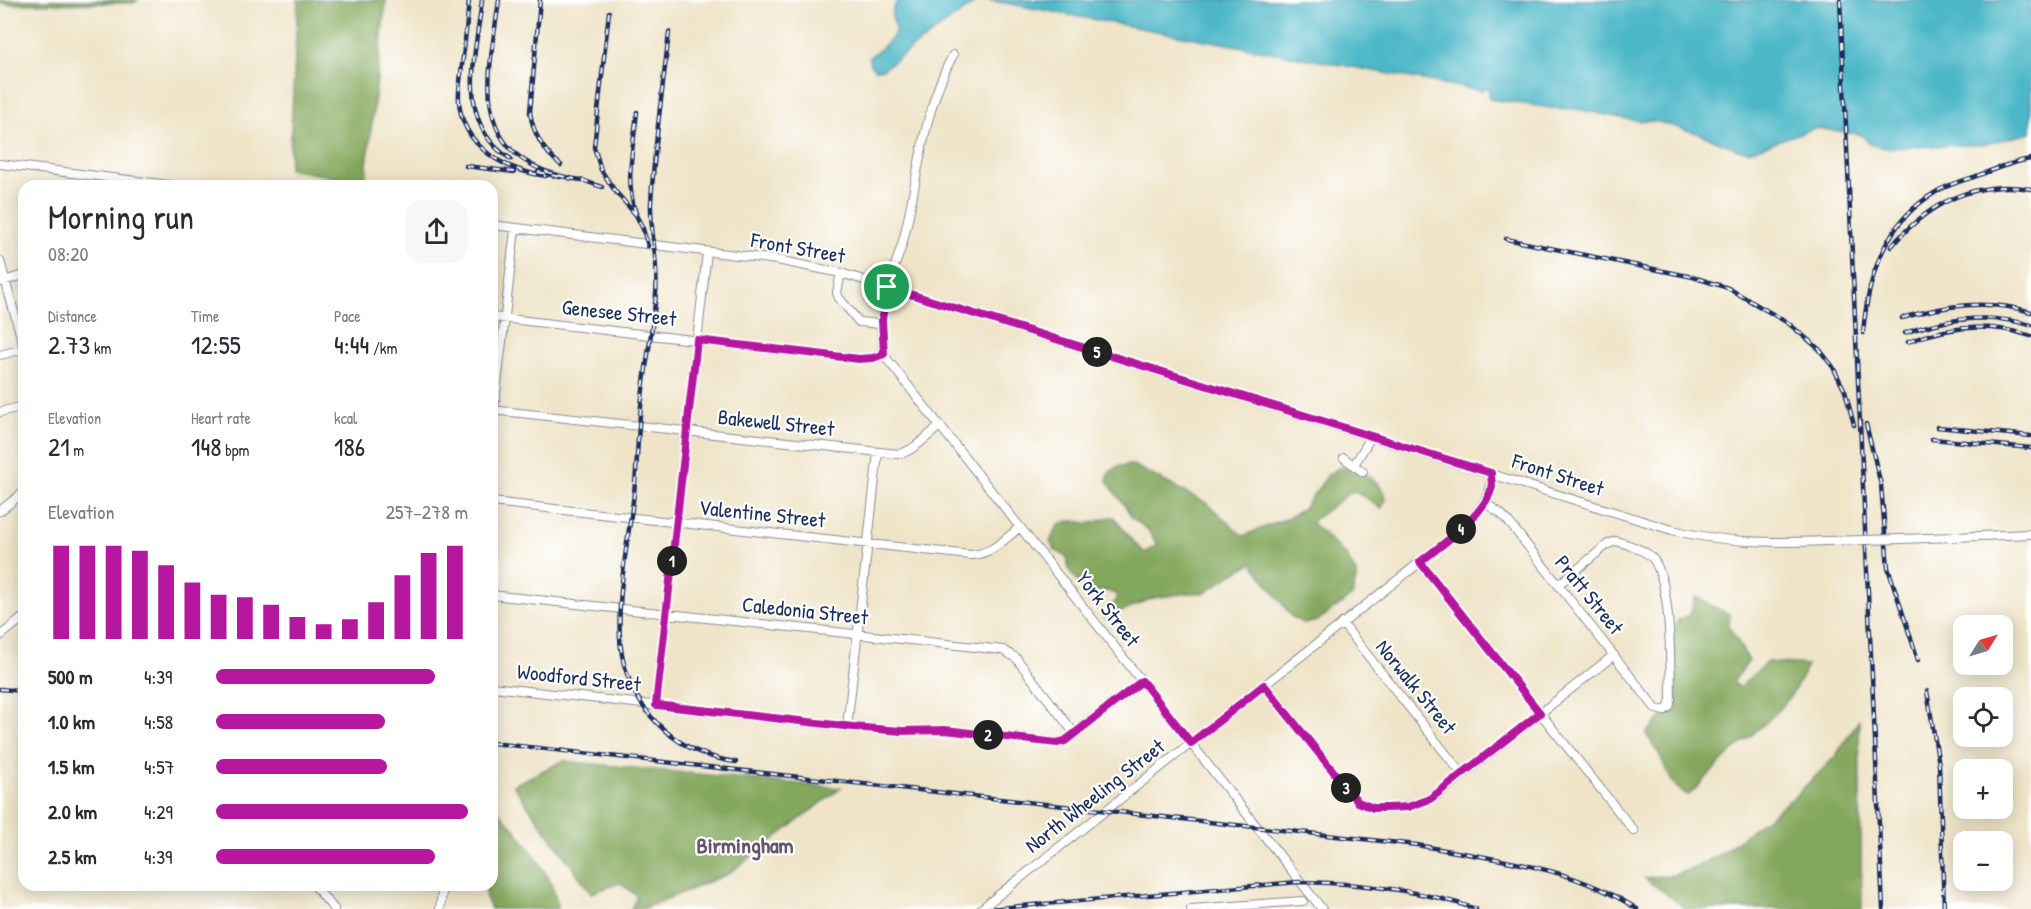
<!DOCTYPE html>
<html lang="en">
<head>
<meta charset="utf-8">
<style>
  :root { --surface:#fff; --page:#f7f7f7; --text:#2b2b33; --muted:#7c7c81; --accent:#b5179e }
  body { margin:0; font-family:"Patrick Hand",sans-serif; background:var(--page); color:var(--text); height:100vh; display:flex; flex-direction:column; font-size:22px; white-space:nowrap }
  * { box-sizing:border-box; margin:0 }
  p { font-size:20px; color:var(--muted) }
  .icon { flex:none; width:33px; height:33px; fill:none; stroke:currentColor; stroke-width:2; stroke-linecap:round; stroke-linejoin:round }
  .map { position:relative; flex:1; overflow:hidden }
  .details { position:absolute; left:18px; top:180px; width:480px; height:711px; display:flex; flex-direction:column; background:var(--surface); border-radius:18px; box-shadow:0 3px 15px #0003 }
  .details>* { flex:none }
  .needle { width:39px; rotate:53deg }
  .fabs { position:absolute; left:1953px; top:615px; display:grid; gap:12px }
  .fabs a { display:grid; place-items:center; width:60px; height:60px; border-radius:12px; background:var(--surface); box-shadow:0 3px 15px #0003; font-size:30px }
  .pin { position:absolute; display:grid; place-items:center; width:51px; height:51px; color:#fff; margin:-26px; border:3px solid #fff; border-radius:50%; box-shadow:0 2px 6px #0007 }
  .km { position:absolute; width:30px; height:30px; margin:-15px; border-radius:50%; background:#222; color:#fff; font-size:16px; line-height:30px; text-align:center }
  .round { display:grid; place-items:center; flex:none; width:63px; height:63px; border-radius:18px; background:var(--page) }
  .headline { display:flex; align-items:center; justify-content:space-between; height:102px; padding:0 30px }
  h1 { font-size:33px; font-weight:600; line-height:45px }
  .stats { display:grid; grid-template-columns:repeat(3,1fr); gap:9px; height:102px; padding:6px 30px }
  .stats div { display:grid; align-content:center }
  .stats b { font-size:26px; font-weight:600 }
  .stats small { font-size:16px; font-weight:400 }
  .stats p { font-size:16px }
  .chart { height:168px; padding:12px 30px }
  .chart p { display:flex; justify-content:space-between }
  .chart svg { width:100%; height:108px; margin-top:6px; stroke:var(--accent); stroke-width:6 }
  ul { padding:0 30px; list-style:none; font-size:20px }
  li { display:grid; grid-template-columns:96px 72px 1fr; align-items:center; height:45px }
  li i { height:15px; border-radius:8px; background:var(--accent) }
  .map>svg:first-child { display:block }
</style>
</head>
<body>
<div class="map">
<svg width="2031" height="909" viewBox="0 0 2031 909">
  <rect width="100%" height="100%" fill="#fff"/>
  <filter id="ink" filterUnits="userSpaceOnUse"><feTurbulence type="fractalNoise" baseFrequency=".0167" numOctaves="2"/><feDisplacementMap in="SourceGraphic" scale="12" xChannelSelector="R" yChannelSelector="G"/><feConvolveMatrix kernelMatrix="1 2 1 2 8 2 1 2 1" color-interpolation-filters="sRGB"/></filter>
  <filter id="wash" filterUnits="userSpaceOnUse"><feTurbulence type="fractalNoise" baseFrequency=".008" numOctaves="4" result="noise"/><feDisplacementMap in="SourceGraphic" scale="24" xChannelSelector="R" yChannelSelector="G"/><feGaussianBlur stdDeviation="1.35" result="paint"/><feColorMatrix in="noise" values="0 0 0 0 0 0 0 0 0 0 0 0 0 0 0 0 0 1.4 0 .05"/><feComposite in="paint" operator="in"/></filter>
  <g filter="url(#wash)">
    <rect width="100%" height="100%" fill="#efe4c8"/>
    <path fill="#83a75c" stroke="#4f6b5d" stroke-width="1.5" d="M 0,0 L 138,0 L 134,3 L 0,4 Z
      M 298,0 L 386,0 L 365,183 L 289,169 Z
      M 1133,465 L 1208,504 L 1243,536 L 1290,517 L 1303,509 L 1328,475 L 1340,467 C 1360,469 1381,478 1386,500 L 1381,509 L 1365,497 L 1352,491 L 1311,522 L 1346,555 L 1357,575 L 1352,596 L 1317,621 L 1304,624 L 1292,617 L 1252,563 L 1232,574 L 1205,593 L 1188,593 L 1153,598 L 1105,618 L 1106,611 L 1116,601 L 1116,594 L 1107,591 L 1086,592 L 1069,570 L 1067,557 L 1055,550 L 1050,542 C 1056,528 1058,520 1077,521 C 1082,522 1086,524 1091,523 C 1100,522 1105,516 1114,517 L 1130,538 L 1145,553 L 1158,545 L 1148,530 L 1131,517 L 1127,509 L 1107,481 L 1109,473 L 1118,466 Z
      M 1695,597 L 1730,615 L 1729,627 L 1749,661 L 1733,682 L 1739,688 L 1767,662 L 1807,665 C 1791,707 1764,723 1732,752 C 1717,766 1703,781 1689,795 C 1671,789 1667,770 1659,754 C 1655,747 1650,740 1646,734 L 1666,712 L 1677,711 L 1673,635 L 1678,620 L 1690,615 Z
      M 1859,720 L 1862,909 L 1685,909 L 1671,897 L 1644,878 L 1674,875 L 1697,867 L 1723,852 L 1794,797 L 1835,757 Z
      M 563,761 L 841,788 L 728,874 L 642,909 L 631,909 L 637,896 L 620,883 L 591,893 L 513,785 Z
      M 492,805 C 517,829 554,874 558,909 L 491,909 L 485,895 L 487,885 L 492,885 Z"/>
    <path fill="#4bb7c7" stroke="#337392" stroke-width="1.5" d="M 899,0 L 979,0 L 883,69 L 875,69 L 870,65 L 869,57 L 882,48 L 895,33 C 896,18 885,17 899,0 Z
      M 988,0 L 2031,0 L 2031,133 L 1985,144 L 1885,148 L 1869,144 L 1864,137 L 1858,134 L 1815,128 L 1749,151 L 1740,150 L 1700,134 L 1658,122 L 1632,120 L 1576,109 L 1551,108 L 1489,99 L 1489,89 L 1483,88 L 1482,91 Z"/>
  </g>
  <g filter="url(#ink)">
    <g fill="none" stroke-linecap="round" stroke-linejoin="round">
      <defs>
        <path id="minor" d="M 953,55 C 922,112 919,176 904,237 C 899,260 887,280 883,303 C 880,320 882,337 883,354 L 1322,909
          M 0,164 L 177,186
          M 492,225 L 777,260 L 841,273 L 1672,530 C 1725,543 1772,543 1826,541
          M 0,261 L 24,348
          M 841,273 L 837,293 L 839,298 L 859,322 L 882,324
          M 0,282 L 24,275
          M 492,317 L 859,359 L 873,358 L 883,354
          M 0,355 L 24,349
          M 492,410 L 898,454 C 913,452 928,435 940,426
          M 0,412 L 24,406
          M 492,428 L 515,229
          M 1344,458 L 1363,472
          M 1354,465 L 1371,437
          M 492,502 L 970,555 C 991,555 1005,539 1020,527
          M 1484,502 L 1500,513 L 1508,521 C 1557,584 1607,646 1656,709 L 1664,711 L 1669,707 L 1671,699 C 1670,665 1672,588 1654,560 C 1648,551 1627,544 1616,541 L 1608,544 L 1558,585
          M 0,511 L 24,492
          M 1902,539 L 2031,534
          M 1420,562 L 1634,831
          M 492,595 L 1003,650 L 1016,658 L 1075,734
          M 1342,623 L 1462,774
          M 0,636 L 24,617
          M 1264,685 L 1358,802 C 1382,815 1414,807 1437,795 L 1614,655
          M 492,687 L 847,727 L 901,731 L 945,730 L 1057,743 L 1065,741 L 1142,681
          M 656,705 L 707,252
          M 847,727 L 878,453
          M 314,885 L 334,909
          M 440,909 L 443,885
          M 981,909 L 1457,533 C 1475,516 1492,499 1491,473
          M 1191,909 L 1303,901"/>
      </defs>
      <use href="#minor" stroke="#858a93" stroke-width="10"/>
      <use href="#minor" stroke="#fff" stroke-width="8"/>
      <defs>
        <path id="rail" d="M 469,0 C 467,22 465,43 462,65 C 461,77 458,89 459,101 C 462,147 506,171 546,176
          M 482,0 C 476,54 454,125 511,159
          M 499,0 C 492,58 469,134 534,166 C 547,173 560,176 574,179
          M 540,0 L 530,112 C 533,133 544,152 561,165
          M 1840,0 L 1883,909
          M 609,12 L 594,147 L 601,170 L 615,191 L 636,215 L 643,229 L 648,246
          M 669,32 C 663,88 654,146 651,203 C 650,233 659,263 656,294 C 652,334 644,375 640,415 C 637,444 637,473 633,501 C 627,548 612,619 624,664 C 638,717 681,755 736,762
          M 466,166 L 514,172
          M 538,172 L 560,177
          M 568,178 L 582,180 L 602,187
          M 636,213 C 624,182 634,144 637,112
          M 1506,239 L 1693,277 L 1728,288 L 1788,323 L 1819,349 L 1833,367 L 1845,391 L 1854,425
          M 1891,247 C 1928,203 1973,180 2031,189
          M 1902,318 C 1946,305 1987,299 2031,312
          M 1863,333 C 1868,277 1884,222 1936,192 C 1947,185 1961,181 1974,177 C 1993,170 2011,162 2031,159
          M 1905,333 C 1947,318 1988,313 2031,325
          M 1908,342 C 1948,326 1989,322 2031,336
          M 1866,424 L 1881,485 L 1888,568 L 1918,660
          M 1937,427 L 2031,436
          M 1932,439 L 2031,448
          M 0,689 L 24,691
          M 1927,691 L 1939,765 L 1944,909
          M 492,743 L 1417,845 C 1495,860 1569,865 1637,909
          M 987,909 L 1298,882 C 1358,883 1419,889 1476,909"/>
      </defs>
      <use href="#rail" stroke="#1b2f5e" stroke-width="4.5"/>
      <use href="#rail" stroke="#fff" stroke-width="2" stroke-dasharray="7" stroke-linecap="butt"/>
      <defs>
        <path id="minor-bridge" d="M 1826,541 L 1902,539"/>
      </defs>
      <use href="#minor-bridge" stroke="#858a93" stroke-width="10" stroke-linecap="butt"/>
      <use href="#minor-bridge" stroke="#fff" stroke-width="8"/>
    </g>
  </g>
  <g fill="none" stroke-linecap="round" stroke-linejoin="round" filter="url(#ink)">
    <defs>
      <path id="route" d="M 887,287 L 1491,473 C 1491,477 1492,483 1492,487 C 1485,515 1442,545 1420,562 L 1540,713 L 1430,799 L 1408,807 L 1388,808 L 1373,808 L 1358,802 L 1264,685 L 1191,743 L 1142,681 L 1065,741 L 1057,743 L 945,730 L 901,731 L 853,727 L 656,705 L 697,340 L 859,359 L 873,358 L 884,354 L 882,320 Z"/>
    </defs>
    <use href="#route" stroke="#fff" stroke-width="12"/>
    <use href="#route" stroke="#b5179e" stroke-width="8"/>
  </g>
  <g text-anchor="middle" stroke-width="4.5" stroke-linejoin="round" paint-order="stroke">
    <g font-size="21" fill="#1b2f5e" stroke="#fff">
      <text transform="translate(798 248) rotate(10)" y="7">Front Street</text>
      <text transform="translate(619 313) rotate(6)" y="7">Genesee Street</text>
      <text transform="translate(776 423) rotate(6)" y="7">Bakewell Street</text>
      <text transform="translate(1558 475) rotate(18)" y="7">Front Street</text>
      <text transform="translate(762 514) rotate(6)" y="7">Valentine Street</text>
      <text transform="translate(1589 595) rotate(51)" y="7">Pratt Street</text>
      <text transform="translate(1108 609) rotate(52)" y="7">York Street</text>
      <text transform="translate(805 611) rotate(6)" y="7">Caledonia Street</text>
      <text transform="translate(579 678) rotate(6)" y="7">Woodford Street</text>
      <text transform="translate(1416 687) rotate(51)" y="7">Norwalk Street</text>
      <text transform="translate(1095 796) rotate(-38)" y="7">North Wheeling Street</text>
    </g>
    <g font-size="22" font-weight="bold" fill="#64556c" stroke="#fff">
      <text x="745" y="853">Birmingham</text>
    </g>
  </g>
</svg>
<div class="fabs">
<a><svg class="needle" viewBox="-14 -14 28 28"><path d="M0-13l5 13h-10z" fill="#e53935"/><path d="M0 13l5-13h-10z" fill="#7c7c81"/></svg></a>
<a><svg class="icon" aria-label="locate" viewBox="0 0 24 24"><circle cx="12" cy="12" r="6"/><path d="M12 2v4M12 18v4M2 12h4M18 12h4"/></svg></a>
<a>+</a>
<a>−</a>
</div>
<div class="pin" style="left:887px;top:287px;background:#1e9e55"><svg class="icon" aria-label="arrive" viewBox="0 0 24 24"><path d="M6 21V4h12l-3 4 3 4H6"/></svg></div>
<b class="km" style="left:672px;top:561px">1</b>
<b class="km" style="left:988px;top:735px">2</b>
<b class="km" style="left:1346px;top:788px">3</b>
<b class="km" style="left:1461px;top:529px">4</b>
<b class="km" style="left:1097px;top:352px">5</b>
<section class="details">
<div class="headline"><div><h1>Morning run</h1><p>08:20</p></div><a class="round"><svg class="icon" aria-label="share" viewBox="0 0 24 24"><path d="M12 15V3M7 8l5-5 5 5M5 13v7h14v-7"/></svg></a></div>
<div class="stats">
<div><p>Distance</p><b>2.73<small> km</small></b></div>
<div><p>Time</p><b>12:55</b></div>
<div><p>Pace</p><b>4:44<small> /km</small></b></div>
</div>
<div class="stats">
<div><p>Elevation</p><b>21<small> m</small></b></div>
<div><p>Heart rate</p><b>148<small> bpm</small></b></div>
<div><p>kcal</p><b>186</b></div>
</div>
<div class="chart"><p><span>Elevation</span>257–278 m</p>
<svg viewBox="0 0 160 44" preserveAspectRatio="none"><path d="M5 44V6M15 44V6M25 44V6M35 44V8M45 44V14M55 44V21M65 44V26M75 44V27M85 44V30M95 44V35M105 44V38M115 44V36M125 44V29M135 44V18M145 44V9M155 44V6"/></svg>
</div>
<ul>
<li><b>500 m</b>4:39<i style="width:87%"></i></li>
<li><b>1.0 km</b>4:58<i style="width:67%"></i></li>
<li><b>1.5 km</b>4:57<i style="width:68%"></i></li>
<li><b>2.0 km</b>4:29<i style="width:100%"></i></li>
<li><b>2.5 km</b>4:39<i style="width:87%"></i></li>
</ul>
</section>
</div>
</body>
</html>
